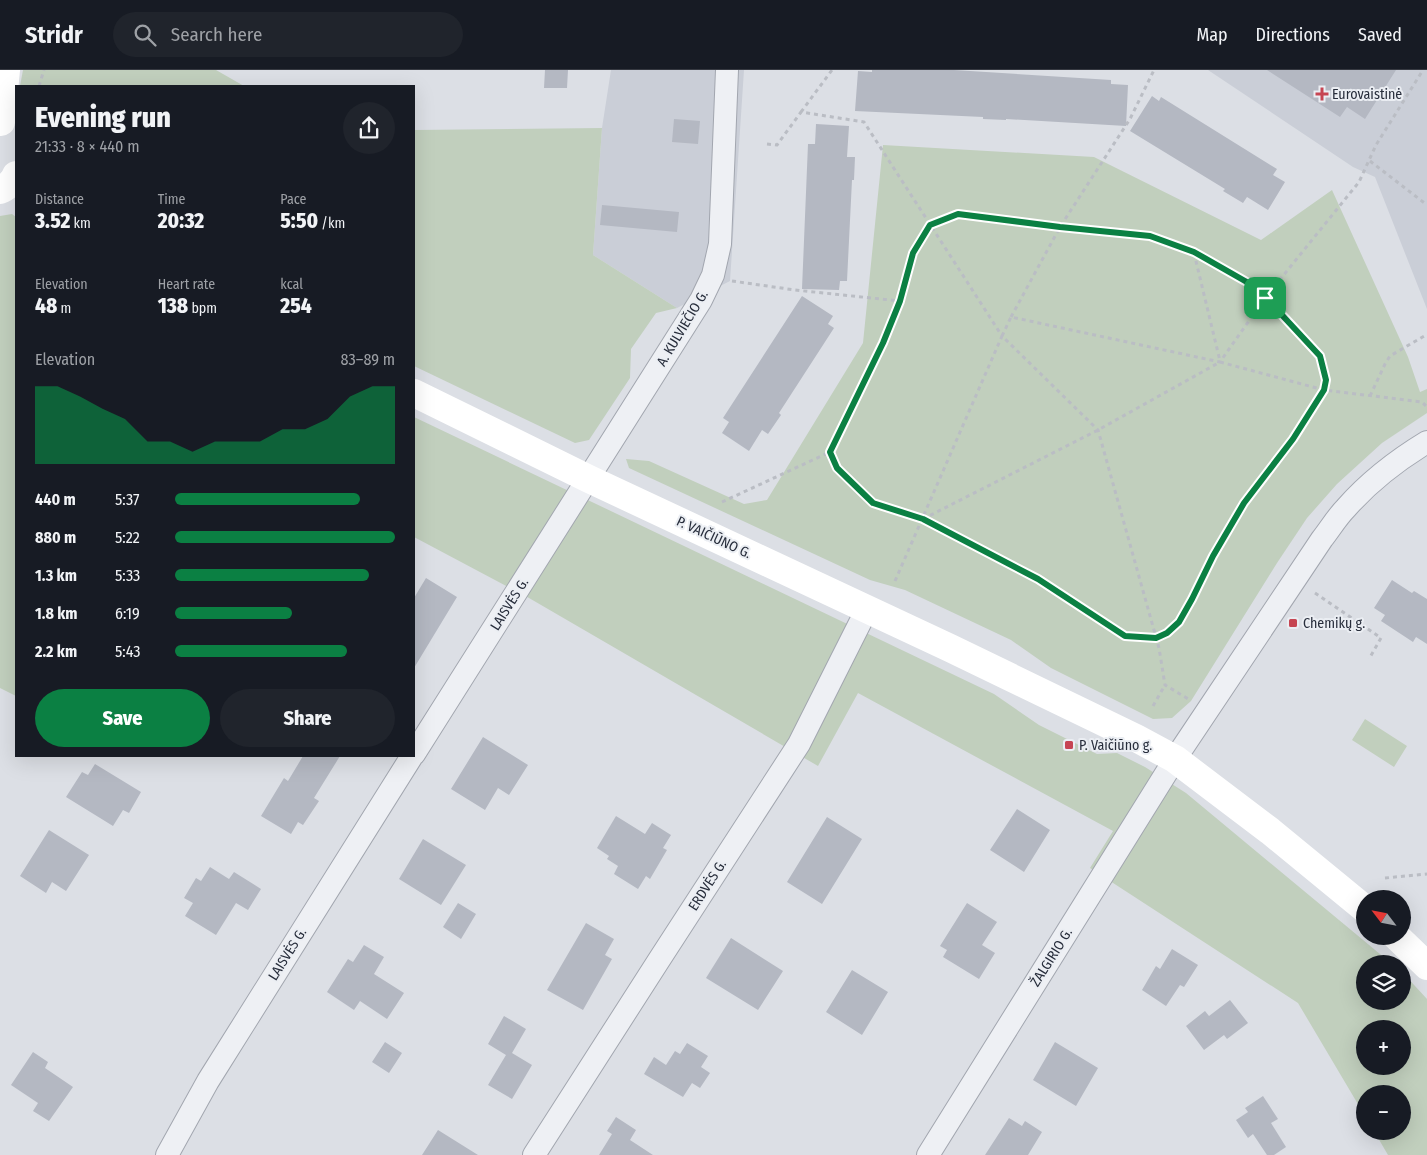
<!DOCTYPE html>
<html lang="en">
<head>
<meta charset="utf-8">
<style>
  :root { --surface:#171b24; --page:#20242c; --text:#f1f3f6; --muted:#9ea1a6; --line:#363941; --accent:#0b8043 }
  body { margin:0; font-family:"Fira Sans Condensed",sans-serif; background:var(--page); color:var(--text); height:100vh; display:flex; flex-direction:column; font-size:19px; white-space:nowrap }
  * { box-sizing:border-box; margin:0 }
  p { font-size:16px; color:var(--muted) }
  .icon { flex:none; width:28px; height:28px; fill:none; stroke:currentColor; stroke-width:2; stroke-linecap:round; stroke-linejoin:round }
  .map { position:relative; flex:1; overflow:hidden }
  .side { position:absolute; left:15px; top:15px; width:400px; height:672px; display:flex; flex-direction:column; background:var(--surface); border-radius:0px; box-shadow:0 5px 20px #0002 }
  .side>* { flex:none }
  .needle { width:32px; rotate:302deg }
  .controls { position:absolute; left:1356px; top:820px; display:grid; gap:10px }
  .controls a { display:grid; place-items:center; width:55px; height:55px; border-radius:50%; background:var(--surface); box-shadow:0 5px 20px #0002; font-size:25px }
  .pin { position:absolute; display:grid; place-items:center; width:42px; height:42px; color:#fff; margin:-21px; border-radius:10px; box-shadow:0 2px 8px #0006 }
  .round { display:grid; place-items:center; flex:none; width:52px; height:52px; border-radius:26px; background:var(--page) }
  .overview { display:flex; align-items:center; justify-content:space-between; height:85px; padding:0 20px }
  h1 { font-size:28px; font-weight:800; line-height:38px }
  .stats { display:grid; grid-template-columns:repeat(3,1fr); gap:8px; height:85px; padding:5px 20px }
  .stats div { display:grid; align-content:center }
  .stats b { font-size:21px; font-weight:800 }
  .stats small { font-size:14px; font-weight:400 }
  .stats p { font-size:14px }
  .chart { height:140px; padding:10px 20px }
  .chart p { display:flex; justify-content:space-between }
  .chart svg { width:100%; height:90px; margin-top:5px; fill:var(--accent); opacity:.7 }
  .cta { display:flex; gap:10px; margin-top:auto; padding:10px 20px }
  .cta a { flex:1; height:58px; border-radius:30px; background:var(--accent); color:#fff; font-size:20px; font-weight:800; line-height:58px; text-align:center }
  .cta a+a { background:var(--page); color:var(--text) }
  ul { padding:0 20px; list-style:none; font-size:16px }
  li { display:grid; grid-template-columns:80px 60px 1fr; align-items:center; height:38px }
  li i { height:12px; border-radius:6px; background:var(--accent) }
  header { display:flex; align-items:center; gap:30px; box-sizing:border-box; height:70px; padding:0 25px; background:var(--surface); border-bottom:1px solid var(--line) }
  header strong { font-size:24px }
  nav { display:flex; gap:28px; margin-inline-start:auto; font-size:18px }
  .search { width:350px; height:45px; background:var(--page); display:flex; align-items:center; gap:12px; box-sizing:border-box; padding:0 18px; border-radius:28px; color:var(--muted); font-size:19px }
  .map>svg:first-child { display:block }
</style>
</head>
<body>
<header>
<strong>Stridr</strong>
<div class="search"><svg class="icon" aria-label="search" viewBox="0 0 24 24"><circle cx="10" cy="10" r="6"/><path d="M15 15l6 6"/></svg>Search here</div>
<nav><a>Map</a><a>Directions</a><a>Saved</a></nav>
</header>
<div class="map">
<svg width="1427" height="1085" viewBox="0 0 1427 1085">
  <rect width="100%" height="100%" fill="#dcdfe5"/>
  <path fill="#caced7" d="M 611,0 L 744,0 L 730,211 L 677,238 L 593,185 L 602,58 Z
    M 1208,0 L 1427,0 L 1427,239 L 1375,107 L 1353,97 Z"/>
  <path fill="#c1cfbd" fill-rule="evenodd" d="M 23,0 L 216,0 L 244,16 L 20,16 Z
    M 602,58 L 593,185 L 677,238 L 656,243 L 631,279 L 630,308 L 589,370 L 575,373 L 414,296 L 414,60 Z
    M 883,75 L 1094,87 L 1261,170 L 1332,120 L 1408,287 L 1420,322 L 1427,319 L 1427,343 L 1382,373 L 1337,414 L 1307,448 L 1277,493 L 1191,631 L 1172,648 L 1153,649 L 1051,598 L 1011,570 L 905,520 L 870,510 L 629,398 L 626,389 L 649,391 L 744,434 L 767,430 L 863,273 Z
    M 12,144 L 16,147 L 16,626 L 0,618 L 0,146 Z
    M 414,347 L 994,624 L 1039,655 L 1097,684 L 1117,683 L 1145,697 L 1186,723 L 1392,894 L 1365,894 L 1365,931 L 1402,931 L 1403,903 L 1427,929 L 1427,1085 L 1388,1085 L 1374,1061 L 1402,1061 L 1402,1024 L 1365,1024 L 1365,1046 L 1298,933 L 1090,798 L 1113,761 L 858,623 L 818,696 L 529,528 L 414,467 ZM 1365,959 L 1402,959 L 1402,996 L 1365,996 Z
    M 1365,649 L 1407,676 L 1394,697 L 1352,670 Z"/>
  <path fill="#b4b8c2" d="M 545,0 L 568,0 L 567,18 L 544,18 Z
    M 872,0 L 954,0 L 1111,10 L 1111,14 L 1128,15 L 1126,56 L 1006,49 L 1006,50 L 983,49 L 983,47 L 855,41 L 858,1 L 872,2 Z
    M 1267,0 L 1396,0 L 1365,49 L 1347,37 L 1340,47 Z
    M 1152,26 L 1159,31 L 1161,27 L 1277,99 L 1273,105 L 1285,112 L 1268,140 L 1247,127 L 1243,133 L 1223,121 L 1225,119 L 1130,61 Z
    M 674,49 L 700,51 L 698,74 L 672,72 Z
    M 816,54 L 849,56 L 847,87 L 855,87 L 854,110 L 852,110 L 847,211 L 840,211 L 839,220 L 802,219 L 808,74 L 815,74 Z
    M 602,135 L 679,142 L 677,162 L 600,155 Z
    M 802,226 L 833,246 L 828,254 L 834,258 L 779,343 L 781,345 L 768,364 L 762,360 L 749,381 L 722,363 L 729,352 L 723,348 Z
    M 426,508 L 457,527 L 414,598 L 414,528 Z
    M 1392,510 L 1412,523 L 1414,521 L 1427,529 L 1427,574 L 1416,567 L 1413,572 L 1381,551 L 1385,545 L 1374,538 Z
    M 483,667 L 528,695 L 509,725 L 498,718 L 485,740 L 451,719 Z
    M 303,686 L 340,686 L 314,728 L 319,731 L 303,755 L 298,752 L 291,764 L 261,746 L 284,708 L 288,711 Z
    M 95,694 L 141,722 L 129,743 L 123,740 L 113,756 L 66,727 L 82,702 L 88,705 Z
    M 1017,739 L 1050,760 L 1024,802 L 990,780 Z
    M 616,746 L 645,764 L 652,753 L 671,765 L 663,778 L 667,780 L 650,809 L 646,806 L 638,819 L 614,804 L 618,796 L 607,789 L 609,786 L 597,778 Z
    M 827,747 L 862,769 L 822,834 L 787,812 Z
    M 49,760 L 89,785 L 66,821 L 52,812 L 46,823 L 20,806 Z
    M 423,769 L 466,795 L 441,835 L 399,809 Z
    M 210,797 L 229,809 L 234,802 L 261,819 L 248,840 L 236,833 L 216,865 L 185,846 L 193,833 L 184,828 L 196,808 L 201,811 Z
    M 458,833 L 476,844 L 461,869 L 443,857 Z
    M 967,833 L 997,852 L 982,875 L 995,883 L 979,909 L 943,887 L 947,880 L 940,876 Z
    M 586,853 L 614,869 L 605,885 L 612,889 L 583,940 L 547,920 Z
    M 731,868 L 783,901 L 758,940 L 706,908 Z
    M 364,875 L 384,887 L 374,904 L 404,923 L 387,949 L 360,931 L 354,940 L 327,922 L 348,889 L 353,892 Z
    M 1172,879 L 1198,895 L 1184,917 L 1180,915 L 1166,936 L 1142,920 L 1156,896 L 1160,899 Z
    M 852,900 L 888,922 L 862,965 L 826,942 Z
    M 1230,930 L 1248,953 L 1227,969 L 1224,965 L 1204,980 L 1186,956 L 1205,941 L 1209,946 Z
    M 504,946 L 526,959 L 512,983 L 532,995 L 512,1029 L 488,1015 L 506,985 L 488,974 Z
    M 385,972 L 402,983 L 389,1003 L 372,992 Z
    M 1055,972 L 1098,998 L 1076,1036 L 1033,1010 Z
    M 687,973 L 708,986 L 701,997 L 710,1003 L 700,1018 L 692,1013 L 683,1027 L 644,1004 L 654,987 L 666,995 L 675,981 L 680,984 Z
    M 33,982 L 48,992 L 45,998 L 73,1017 L 49,1051 L 33,1041 L 38,1033 L 11,1015 Z
    M 1263,1026 L 1278,1049 L 1271,1053 L 1286,1077 L 1274,1085 L 1267,1085 L 1253,1064 L 1248,1068 L 1236,1050 L 1248,1042 L 1245,1038 Z
    M 616,1047 L 636,1060 L 630,1070 L 653,1085 L 599,1085 L 612,1064 L 607,1061 Z
    M 1009,1048 L 1022,1056 L 1025,1051 L 1042,1062 L 1028,1085 L 985,1085 Z
    M 438,1060 L 478,1085 L 422,1085 Z"/>
  <g fill="none" stroke-linecap="round" stroke-linejoin="round">
    <defs>
      <path id="minor" d="M 414,684 L 701,230 L 713,205 L 720,174 L 727,0
        M 167,1085 L 208,1011 L 412,686
        M 534,1085 L 659,890 L 799,674 L 867,539
        M 928,1085 L 1175,689 L 1322,469 C 1330,459 1337,447 1346,438 C 1368,413 1399,389 1427,372"/>
    </defs>
    <use href="#minor" stroke="#a2a6af" stroke-width="24"/>
    <path stroke="#babdc4" stroke-width="3" stroke-dasharray="4 4" stroke-linecap="butt" d="M 39,16 L 44,0
      M 801,42 L 832,0
      M 767,74 L 777,75 L 801,42 L 864,52 L 1002,266
      M 1370,91 L 1427,135
      M 1194,183 L 1220,291
      M 732,211 L 795,220 L 900,231 L 913,183 L 930,155 L 958,144 L 1060,157 L 1150,166 L 1193,182 L 1252,215 L 1320,286 L 1326,310 L 1324,320 L 1293,369 L 1244,433 L 1213,486 L 1192,529 L 1179,552 L 1167,563 L 1157,568 L 1125,566 L 1038,509 L 923,449 L 873,433 L 837,398 L 830,382 L 883,273 L 900,231
      M 1011,247 L 1060,157 L 1130,49 L 1154,0
      M 1002,266 L 1011,247 L 1220,292 L 1265,228 L 1359,112 L 1376,75 L 1423,0
      M 1370,326 L 1385,294 L 1390,286 L 1426,265
      M 722,432 L 830,382
      M 923,449 L 1098,360 L 1220,292 L 1324,320 L 1422,332 L 1427,337
      M 895,511 L 1002,266 L 1098,360 L 1159,578 L 1165,615 L 1190,630
      M 1315,523 L 1381,568 L 1369,589
      M 1153,636 L 1165,615
      M 1385,808 L 1427,804"/>
    <use href="#minor" stroke="#eef0f4" stroke-width="22"/>
    <path stroke="#fff" stroke-width="28" d="M 1,52 L 6,0
      M 0,120 C 6,118 14,111 16,105
      M 414,323 L 589,409 L 950,578 L 1136,668 L 1175,689 L 1270,761 L 1365,839
      M 1396,866 L 1427,896"/>
  </g>
  <g fill="none" stroke-linecap="round" stroke-linejoin="round">
    <defs>
      <path id="route" d="M 958,144 L 1060,157 L 1150,166 L 1194,182 L 1252,215 L 1268,230 L 1320,286 L 1326,310 L 1324,320 L 1293,369 L 1244,433 L 1213,486 L 1192,529 L 1179,552 L 1167,563 L 1156,568 L 1125,566 L 1038,509 L 923,449 L 873,433 L 837,398 L 830,382 L 883,273 L 900,231 L 913,183 L 930,155 Z"/>
    </defs>
    <use href="#route" stroke="#fff" stroke-width="10"/>
    <use href="#route" stroke="#0b8043" stroke-width="6"/>
  </g>
  <g fill="#c64552" stroke="#ebeef3" stroke-width="2">
    <path d="M1319.5 16.5h5v5h5v5h-5v5h-5v-5h-5v-5h5z"/>
    <rect x="1288" y="548" width="10" height="10" rx="2.5"/>
    <rect x="1064" y="670" width="10" height="10" rx="2.5"/>
  </g>
  <g text-anchor="middle" stroke-width="4" stroke-linejoin="round" paint-order="stroke">
    <g font-size="14" fill="#272d3b" stroke="#ebeef3" text-anchor="start">
      <text x="1332" y="29">Eurovaistinė</text>
      <text x="1303" y="558">Chemikų g.</text>
      <text x="1079" y="680">P. Vaičiūno g.</text>
    </g>
    <g font-size="14" fill="#272d3b" stroke="#ebeef3">
      <text transform="translate(682 258) rotate(-59)" y="5">A. KULVIEČIO G.</text>
      <text transform="translate(714 467) rotate(25)" y="5">P. VAIČIŪNO G.</text>
      <text transform="translate(509 534) rotate(-58)" y="5">LAISVĖS G.</text>
      <text transform="translate(707 815) rotate(-57)" y="5">ERDVĖS G.</text>
      <text transform="translate(287 884) rotate(-58)" y="5">LAISVĖS G.</text>
      <text transform="translate(1051 887) rotate(-58)" y="5">ŽALGIRIO G.</text>
    </g>
  </g>
</svg>
<div class="controls">
<a><svg class="needle" viewBox="-14 -14 28 28"><path d="M0-13l5 13h-10z" fill="#e53935"/><path d="M0 13l5-13h-10z" fill="#9ea1a6"/></svg></a>
<a><svg class="icon" aria-label="layers" viewBox="0 0 24 24"><path d="M12 4l9 5-9 5-9-5zM3 14l9 5 9-5"/></svg></a>
<a>+</a>
<a>−</a>
</div>
<div class="pin" style="left:1265px;top:228px;background:#1e9e55"><svg class="icon" aria-label="arrive" viewBox="0 0 24 24"><path d="M6 21V4h12l-3 4 3 4H6"/></svg></div>
<section class="side">
<div class="overview"><div><h1>Evening run</h1><p>21:33 · 8 × 440 m</p></div><a class="round"><svg class="icon" aria-label="share" viewBox="0 0 24 24"><path d="M12 15V3M7 8l5-5 5 5M5 13v7h14v-7"/></svg></a></div>
<div class="stats">
<div><p>Distance</p><b>3.52<small> km</small></b></div>
<div><p>Time</p><b>20:32</b></div>
<div><p>Pace</p><b>5:50<small> /km</small></b></div>
</div>
<div class="stats">
<div><p>Elevation</p><b>48<small> m</small></b></div>
<div><p>Heart rate</p><b>138<small> bpm</small></b></div>
<div><p>kcal</p><b>254</b></div>
</div>
<div class="chart"><p><span>Elevation</span>83–89 m</p>
<svg viewBox="0 0 160 44" preserveAspectRatio="none"><path d="M0 44V6L10 6L20 11L30 17L40 22L50 33L60 33L70 38L80 33L90 33L100 33L110 27L120 27L130 22L140 11L150 6L160 6V44z"/></svg>
</div>
<ul>
<li><b>440 m</b>5:37<i style="width:84%"></i></li>
<li><b>880 m</b>5:22<i style="width:100%"></i></li>
<li><b>1.3 km</b>5:33<i style="width:88%"></i></li>
<li><b>1.8 km</b>6:19<i style="width:53%"></i></li>
<li><b>2.2 km</b>5:43<i style="width:78%"></i></li>
</ul>
<div class="cta"><a>Save</a><a>Share</a></div>
</section>
</div>
</body>
</html>
